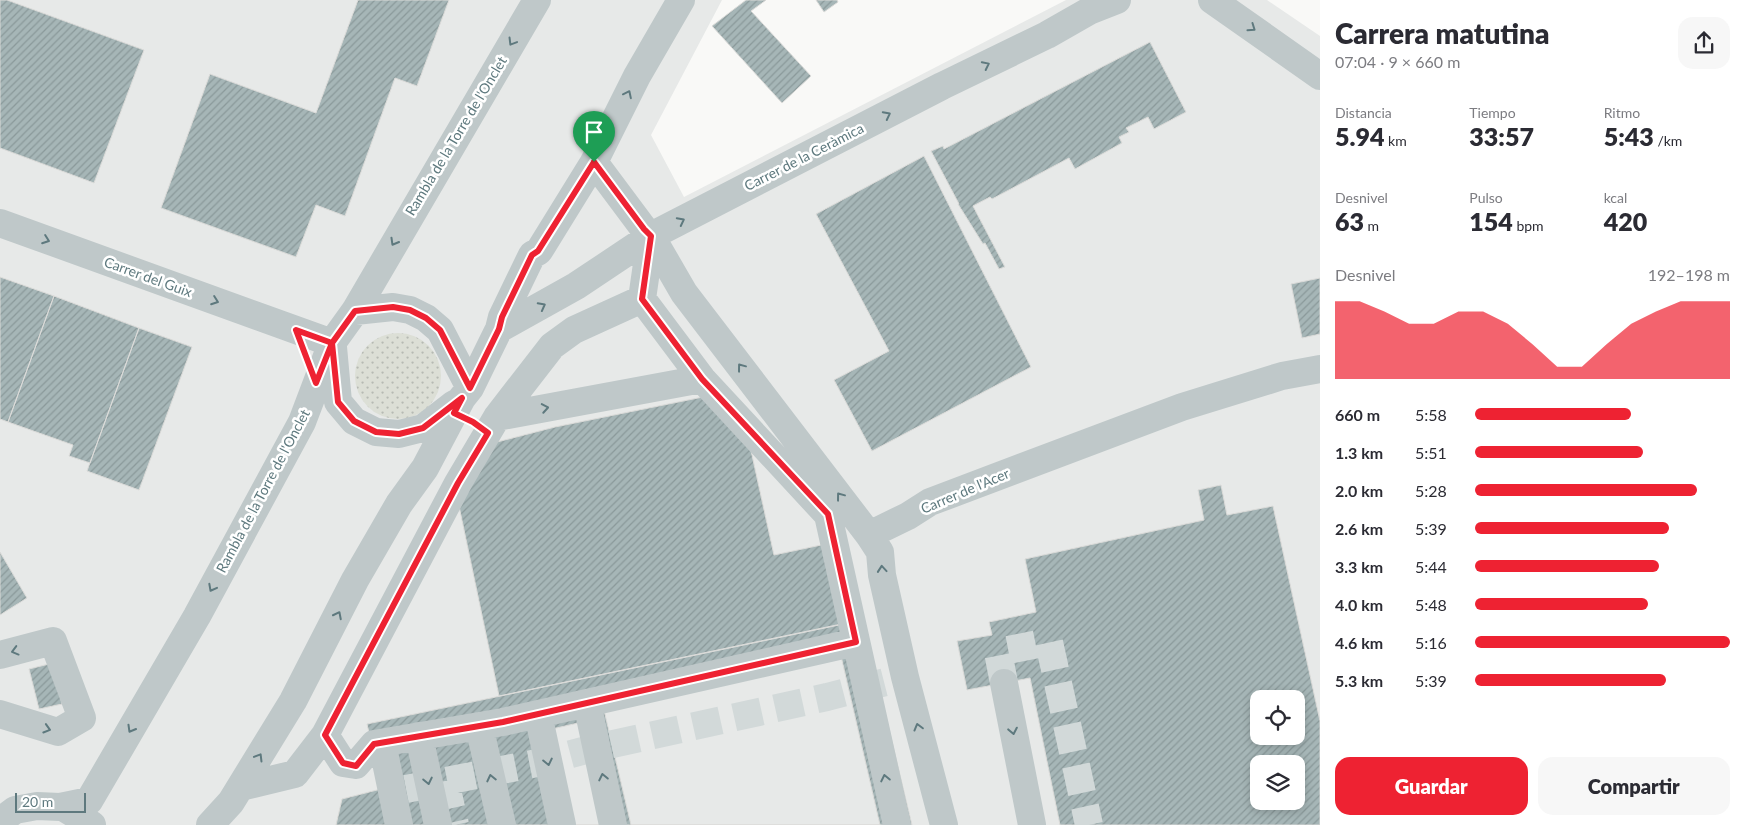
<!DOCTYPE html>
<html lang="es">
<head>
<meta charset="utf-8">
<style>
  :root { --surface:#fff; --page:#f7f7f7; --text:#2b2b33; --muted:#7c7c81; --accent:#ee2232 }
  body { margin:0; font-family:Lato,sans-serif; background:var(--page); color:var(--text); height:100vh; display:flex; flex-direction:column; font-size:19px; white-space:nowrap }
  * { box-sizing:border-box; margin:0 }
  p { font-size:16px; color:var(--muted) }
  .icon { flex:none; width:28px; height:28px; fill:none; stroke:currentColor; stroke-width:2; stroke-linecap:round; stroke-linejoin:round }
  .map { position:relative; flex:1; overflow:hidden }
  .drawer { display:flex; flex-direction:column; background:var(--surface); width:425px }
  .drawer>* { flex:none }
  .tools { position:absolute; left:1250px; top:690px; display:grid; gap:10px }
  .tools a { display:grid; place-items:center; width:55px; height:55px; border-radius:10px; background:var(--surface); box-shadow:0 2px 8px #0003; font-size:25px }
  .scale { position:absolute; left:15px; bottom:12px; width:71px; box-sizing:border-box; padding-left:5px; border:2px solid #5e797e; border-top:0; font-size:14px; line-height:18px; white-space:nowrap; color:#5e797e; -webkit-text-stroke:4px #fff; paint-order:stroke }
  .pin { position:absolute; display:grid; place-items:center; width:42px; height:42px; color:#fff; margin:-51px -21px; border-radius:50% 50% 50% 0; rotate:-45deg; box-shadow:0 0 5px #0007 }
  .pin .icon { rotate:45deg }
  .round { display:grid; place-items:center; flex:none; width:52px; height:52px; border-radius:15px; background:var(--page) }
  .overview { display:flex; align-items:center; justify-content:space-between; height:85px; padding:0 15px }
  h1 { font-size:28px; font-weight:800; line-height:38px }
  .stats { display:grid; grid-template-columns:repeat(3,1fr); gap:8px; height:85px; padding:5px 15px }
  .stats div { display:grid; align-content:center }
  .stats b { font-size:25px; font-weight:800 }
  .stats small { font-size:14px; font-weight:400 }
  .stats p { font-size:14px }
  .chart { height:140px; padding:10px 15px }
  .chart p { display:flex; justify-content:space-between }
  .chart svg { width:100%; height:90px; margin-top:5px; fill:var(--accent); opacity:.7 }
  .button { display:flex; gap:10px; margin-top:auto; padding:10px 15px }
  .button a { flex:1; height:58px; border-radius:15px; background:var(--accent); color:#fff; font-size:20px; font-weight:800; line-height:58px; text-align:center }
  .button a+a { background:var(--page); color:var(--text) }
  ul { padding:0 15px; list-style:none; font-size:16px }
  li { display:grid; grid-template-columns:80px 60px 1fr; align-items:center; height:38px }
  li i { height:12px; border-radius:6px; background:var(--accent) }
  main { display:flex; flex:1; min-height:0 }
  .map>svg:first-child { display:block }
</style>
</head>
<body>
<main>
<div class="map">
<svg width="1320" height="825" viewBox="0 0 1320 825">
  <defs>
    <pattern id="grass-dots" width="8" height="8" patternUnits="userSpaceOnUse" patternTransform="scale(1.25)"><rect width="8" height="8" fill="#dcdfd6"/><path d="M2 2h.1M6 6h.1" fill="none" stroke="#b6bab3" stroke-width="1.8" stroke-linecap="round"/></pattern>
    <pattern id="building-hatch" width="6" height="6" patternUnits="userSpaceOnUse" patternTransform="scale(1.25)"><rect width="6" height="6" fill="#a6b6b7"/><path d="M-1 1l2-2M0 6l6-6M5 7l2-2" fill="none" stroke="#8a999a"/></pattern>
  </defs>
  <rect width="100%" height="100%" fill="#f9f9f7"/>
  <path fill="#e7e9e8" fill-rule="evenodd" d="M 0,0 L 722,0 L 651,135 L 684,197 L 1066,0 L 1267,0 L 1320,36 L 1320,825 L 0,825 ZM 1259,699 L 1296,699 L 1296,736 L 1259,736 ZM 1259,764 L 1296,764 L 1296,801 L 1259,801 Z"/>
  <path fill="url(#grass-dots)" d="M355 376a43 43 0 1 1 86 0a43 43 0 1 1-86 0Z"/>
  <path fill="url(#building-hatch)" stroke="#dbdbd9" fill-rule="evenodd" d="M 0,0 L 7,0 L 144,50 L 94,183 L 0,148 Z
    M 358,0 L 449,0 L 417,86 L 395,78 L 345,216 L 316,205 L 296,257 L 161,208 L 210,74 L 316,113 Z
    M 746,0 L 766,0 L 751,11 L 811,76 L 782,103 L 712,26 Z
    M 816,0 L 837,0 L 838,2 L 824,12 Z
    M 1150,42 L 1186,112 L 1154,129 L 1148,117 L 1126,128 L 1129,132 L 1119,137 L 1122,143 L 1075,169 L 1069,158 L 992,199 L 990,197 L 973,206 L 1005,267 L 999,269 L 985,243 L 983,244 L 958,204 L 959,204 L 931,151 L 943,146 L 944,149 Z
    M 924,156 L 1031,367 L 872,451 L 834,380 L 889,351 L 816,214 Z
    M 0,277 L 54,296 L 8,422 L 0,419 Z
    M 1320,278 L 1320,334 L 1302,338 L 1291,284 Z
    M 54,296 L 139,328 L 90,463 L 69,456 L 73,445 L 8,422 Z
    M 139,328 L 192,347 L 139,490 L 87,471 Z
    M 703,397 L 750,446 L 774,555 L 826,544 L 846,623 L 499,696 L 459,506 L 497,442 L 555,427 Z
    M 1221,485 L 1227,515 L 1273,506 L 1320,721 L 1320,825 L 1060,825 L 1030,678 L 967,690 L 957,641 L 992,635 L 989,622 L 1036,612 L 1025,559 L 1204,520 L 1198,490 ZM 1259,699 L 1296,699 L 1296,736 L 1259,736 ZM 1259,764 L 1296,764 L 1296,801 L 1259,801 Z
    M 0,552 L 27,598 L 0,615 Z
    M 863,620 L 912,825 L 390,825 L 367,724 Z
    M 841,656 L 880,825 L 631,825 L 604,710 Z
    M 53,663 L 62,704 L 39,709 L 29,669 Z
    M 578,723 L 602,825 L 572,825 L 552,729 Z
    M 381,789 L 390,825 L 336,825 L 342,799 Z"/>
  <g fill="none" stroke-linecap="round" stroke-linejoin="round">
    <path stroke="#d2d9d9" stroke-width="28" stroke-dasharray="28 14" stroke-linecap="butt" d="M 1004,683 L 998,652 L 1049,642 L 1089,825
      M 445,781 L 455,825
      M 406,789 L 537,763 L 590,749 L 827,697 L 905,677"/>
    <path stroke="#bfc8c9" stroke-width="28" d="M 1212,0 L 1320,76
      M 594,162 L 644,229 L 651,236 L 684,293 L 869,535 L 880,552 L 882,575 L 905,677 L 944,825
      M 0,223 L 332,343
      M 651,236 L 642,299 L 702,379 L 828,515 L 897,825
      M 355,311 L 393,307 L 410,310 L 426,318 L 440,330 L 470,388
      M 499,329 L 576,286 L 651,236 L 942,86 L 1047,35 L 1089,11 L 1117,0
      M 333,347 L 338,402 L 354,421 L 376,432 L 399,434 L 423,428 L 454,404
      M 497,417 L 702,379
      M 869,535 L 908,516 L 930,502 L 1182,407 L 1282,376 L 1320,369
      M 0,655 L 53,641 L 82,718 L 58,732 L 0,714
      M 1004,683 L 1032,825
      M 587,703 L 613,825
      M 538,714 L 562,825
      M 479,726 L 502,825
      M 325,735 L 343,763 L 356,765 L 374,744 L 503,722 L 856,642
      M 419,736 L 438,825
      M 382,743 L 399,825
      M 241,787 L 295,774 L 325,735 L 458,483 L 497,417 L 552,346 L 574,330 L 642,299
      M 63,807 L 92,825
      M 0,821 L 15,810 L 37,806 L 60,807 L 89,801 L 197,616 L 302,422 L 332,343 L 355,311 L 537,0
      M 210,825 L 231,802 L 293,701 L 355,580 L 399,504 L 425,468 L 462,398 L 470,388 L 499,329 L 502,317 L 532,255 L 539,251 L 594,162 L 637,76 L 681,0"/>
  </g>
  <defs><path id="oneway-chevron" d="M-2-3.5L2.5 0L-2 3.5" fill="none" stroke-width="1.6" stroke-linecap="round" stroke-linejoin="round" transform="scale(1.25)"/></defs>
  <g stroke="#5e797e">
    <use href="#oneway-chevron" transform="translate(1252 28) rotate(35)"/>
    <use href="#oneway-chevron" transform="translate(512 42) rotate(121)"/>
    <use href="#oneway-chevron" transform="translate(986 65) rotate(-26)"/>
    <use href="#oneway-chevron" transform="translate(628 94) rotate(-64)"/>
    <use href="#oneway-chevron" transform="translate(887 115) rotate(-27)"/>
    <use href="#oneway-chevron" transform="translate(681 221) rotate(-27)"/>
    <use href="#oneway-chevron" transform="translate(46 240) rotate(20)"/>
    <use href="#oneway-chevron" transform="translate(394 242) rotate(120)"/>
    <use href="#oneway-chevron" transform="translate(215 301) rotate(20)"/>
    <use href="#oneway-chevron" transform="translate(542 306) rotate(-28)"/>
    <use href="#oneway-chevron" transform="translate(741 367) rotate(-127)"/>
    <use href="#oneway-chevron" transform="translate(545 408) rotate(-10)"/>
    <use href="#oneway-chevron" transform="translate(840 496) rotate(-127)"/>
    <use href="#oneway-chevron" transform="translate(882 569) rotate(-95)"/>
    <use href="#oneway-chevron" transform="translate(212 588) rotate(118)"/>
    <use href="#oneway-chevron" transform="translate(338 615) rotate(-63)"/>
    <use href="#oneway-chevron" transform="translate(15 651) rotate(165)"/>
    <use href="#oneway-chevron" transform="translate(918 727) rotate(-105)"/>
    <use href="#oneway-chevron" transform="translate(47 729) rotate(17)"/>
    <use href="#oneway-chevron" transform="translate(131 729) rotate(120)"/>
    <use href="#oneway-chevron" transform="translate(1013 731) rotate(79)"/>
    <use href="#oneway-chevron" transform="translate(259 757) rotate(-59)"/>
    <use href="#oneway-chevron" transform="translate(548 762) rotate(78)"/>
    <use href="#oneway-chevron" transform="translate(603 777) rotate(-102)"/>
    <use href="#oneway-chevron" transform="translate(491 778) rotate(-103)"/>
    <use href="#oneway-chevron" transform="translate(885 778) rotate(-102)"/>
    <use href="#oneway-chevron" transform="translate(428 781) rotate(78)"/>
  </g>
  <g fill="none" stroke-linecap="round" stroke-linejoin="round">
    <defs>
      <path id="route" d="M 594,162 L 538,251 L 532,255 L 502,317 L 499,329 L 470,388 L 440,330 L 426,318 L 410,310 L 393,307 L 355,311 L 332,343 L 316,383 L 296,330 L 332,343 L 338,402 L 354,421 L 376,432 L 399,434 L 423,428 L 462,398 L 454,413 L 473,422 L 488,433 L 458,483 L 325,735 L 343,763 L 356,766 L 374,744 L 503,722 L 856,642 L 828,514 L 702,379 L 642,299 L 651,236 L 644,229 L 594,162"/>
    </defs>
    <use href="#route" stroke="#fff" stroke-width="10"/>
    <use href="#route" stroke="#ee2232" stroke-width="6"/>
  </g>
  <g text-anchor="middle" stroke-width="5" stroke-linejoin="round" paint-order="stroke">
    <g font-size="14" fill="#5e797e" stroke="#fff">
      <text transform="translate(456 136) rotate(-59)" y="5">Rambla de la Torre de l'Onclet</text>
      <text transform="translate(804 157) rotate(-27)" y="5">Carrer de la Ceràmica</text>
      <text transform="translate(148 277) rotate(20)" y="5">Carrer del Guix</text>
      <text transform="translate(263 491) rotate(-62)" y="5">Rambla de la Torre de l'Onclet</text>
      <text transform="translate(965 491) rotate(-23)" y="5">Carrer de l'Acer</text>
    </g>
  </g>
</svg>
<div class="tools">
<a><svg class="icon" aria-label="locate" viewBox="0 0 24 24"><circle cx="12" cy="12" r="6"/><path d="M12 2v4M12 18v4M2 12h4M18 12h4"/></svg></a>
<a><svg class="icon" aria-label="layers" viewBox="0 0 24 24"><path d="M12 4l9 5-9 5-9-5zM3 14l9 5 9-5"/></svg></a>
</div>
<div class="scale">20 m</div>
<div class="pin" style="left:594px;top:162px;background:#1e9e55"><svg class="icon" aria-label="arrive" viewBox="0 0 24 24"><path d="M6 21V4h12l-3 4 3 4H6"/></svg></div>
</div>
<section class="drawer">
<div class="overview"><div><h1>Carrera matutina</h1><p>07:04 · 9 × 660 m</p></div><a class="round"><svg class="icon" aria-label="share" viewBox="0 0 24 24"><path d="M12 15V3M7 8l5-5 5 5M5 13v7h14v-7"/></svg></a></div>
<div class="stats">
<div><p>Distancia</p><b>5.94<small> km</small></b></div>
<div><p>Tiempo</p><b>33:57</b></div>
<div><p>Ritmo</p><b>5:43<small> /km</small></b></div>
</div>
<div class="stats">
<div><p>Desnivel</p><b>63<small> m</small></b></div>
<div><p>Pulso</p><b>154<small> bpm</small></b></div>
<div><p>kcal</p><b>420</b></div>
</div>
<div class="chart"><p><span>Desnivel</span>192–198 m</p>
<svg viewBox="0 0 160 44" preserveAspectRatio="none"><path d="M0 44V6L10 6L20 11L30 17L40 17L50 11L60 11L70 17L80 27L90 38L100 38L110 27L120 17L130 11L140 6L150 6L160 6V44z"/></svg>
</div>
<ul>
<li><b>660 m</b>5:58<i style="width:61%"></i></li>
<li><b>1.3 km</b>5:51<i style="width:66%"></i></li>
<li><b>2.0 km</b>5:28<i style="width:87%"></i></li>
<li><b>2.6 km</b>5:39<i style="width:76%"></i></li>
<li><b>3.3 km</b>5:44<i style="width:72%"></i></li>
<li><b>4.0 km</b>5:48<i style="width:68%"></i></li>
<li><b>4.6 km</b>5:16<i style="width:100%"></i></li>
<li><b>5.3 km</b>5:39<i style="width:75%"></i></li>
</ul>
<div class="button"><a>Guardar</a><a>Compartir</a></div>
</section>
</main>
</body>
</html>
